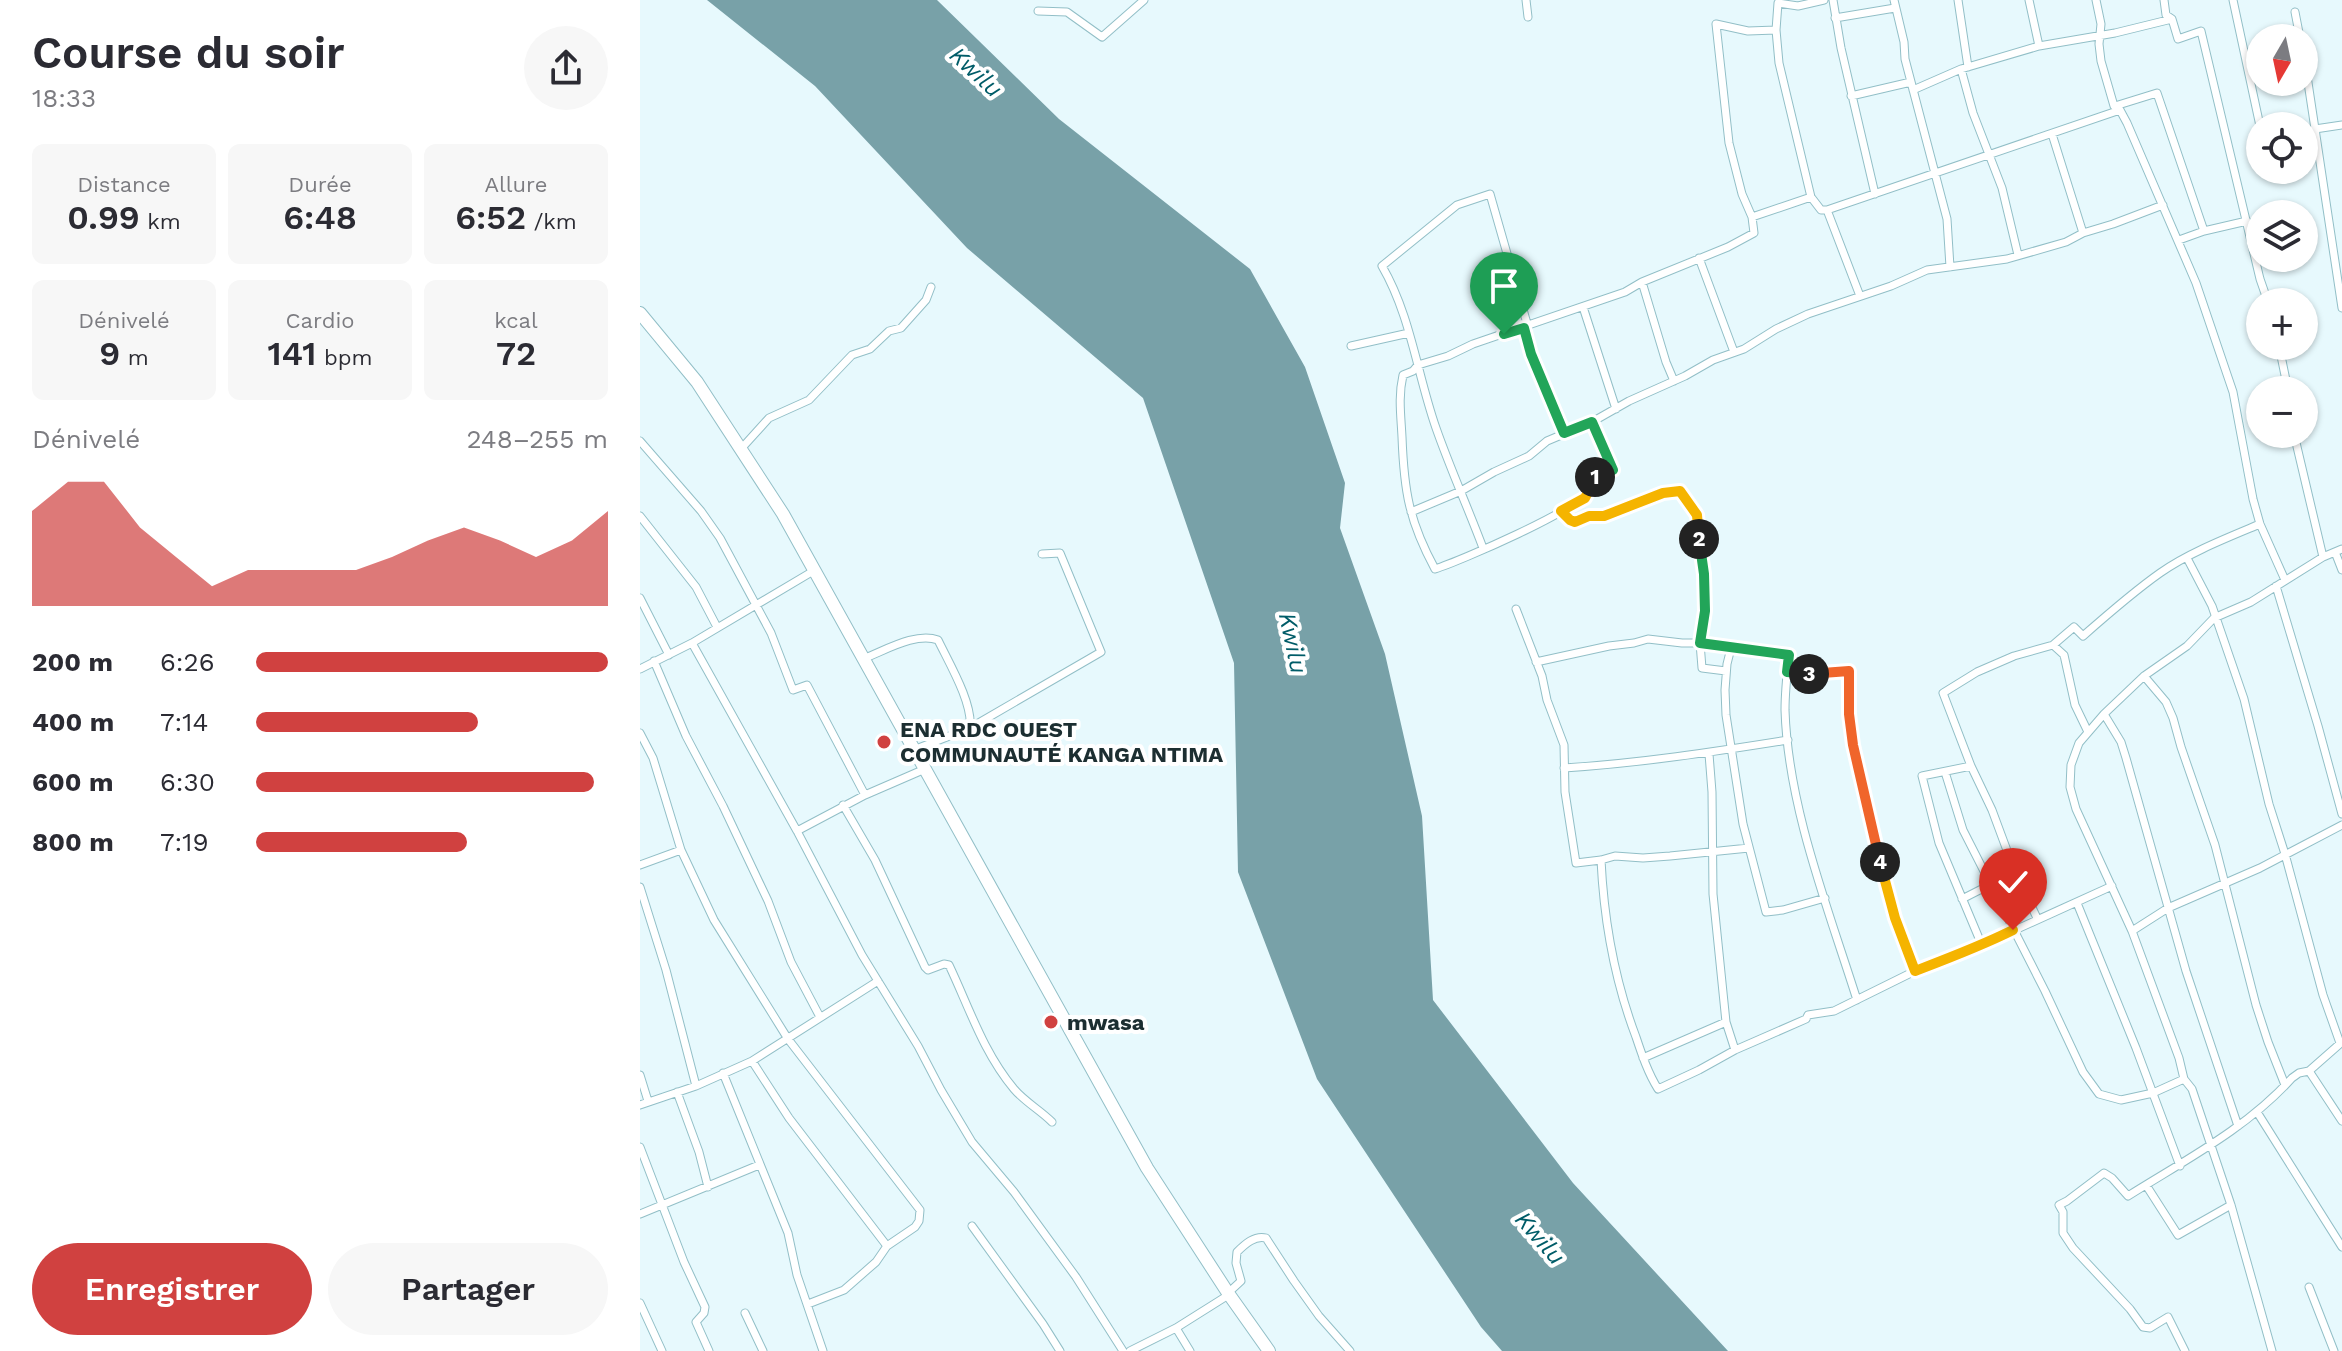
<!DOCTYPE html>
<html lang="fr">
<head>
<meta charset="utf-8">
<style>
  :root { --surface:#fff; --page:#f7f7f7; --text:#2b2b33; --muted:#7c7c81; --accent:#d04140 }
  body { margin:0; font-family:"Work Sans",sans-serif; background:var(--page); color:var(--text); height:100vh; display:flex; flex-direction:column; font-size:30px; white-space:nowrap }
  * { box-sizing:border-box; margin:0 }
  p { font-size:26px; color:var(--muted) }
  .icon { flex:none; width:44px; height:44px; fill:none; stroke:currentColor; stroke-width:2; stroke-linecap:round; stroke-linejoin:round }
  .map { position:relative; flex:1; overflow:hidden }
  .drawer { display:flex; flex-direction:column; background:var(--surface); width:640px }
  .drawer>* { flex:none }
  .needle { width:52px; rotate:189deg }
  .fabs { position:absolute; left:1606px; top:24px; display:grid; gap:16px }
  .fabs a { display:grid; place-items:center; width:72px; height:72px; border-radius:50%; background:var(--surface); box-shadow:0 2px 6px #0004; font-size:40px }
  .pin { position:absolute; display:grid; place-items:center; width:68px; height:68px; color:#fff; margin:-82px -34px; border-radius:50% 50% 50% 0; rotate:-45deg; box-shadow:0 0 8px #0007 }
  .pin .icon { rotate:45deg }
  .km { position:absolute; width:40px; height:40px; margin:-20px; border-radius:50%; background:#222; color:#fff; font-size:22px; line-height:40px; text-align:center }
  .round { display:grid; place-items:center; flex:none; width:84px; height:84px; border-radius:42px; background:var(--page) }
  .summary { display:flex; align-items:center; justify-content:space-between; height:136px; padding:0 32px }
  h1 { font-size:44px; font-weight:600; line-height:60px }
  .metrics { display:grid; grid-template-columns:repeat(3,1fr); gap:12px; height:136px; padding:8px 32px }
  .metrics div { display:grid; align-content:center; border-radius:12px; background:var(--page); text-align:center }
  .metrics b { font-size:34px; font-weight:600 }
  .metrics small { font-size:22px; font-weight:400 }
  .metrics p { font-size:22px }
  .chart { height:224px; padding:16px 32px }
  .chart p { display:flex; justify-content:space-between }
  .chart svg { width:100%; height:144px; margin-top:8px; fill:var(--accent); opacity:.7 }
  .action { display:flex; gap:16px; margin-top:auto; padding:16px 32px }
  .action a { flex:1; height:92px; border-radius:48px; background:var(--accent); color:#fff; font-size:32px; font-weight:600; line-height:92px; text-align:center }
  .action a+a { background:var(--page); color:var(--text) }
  ul { padding:0 32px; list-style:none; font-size:26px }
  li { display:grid; grid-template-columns:128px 96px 1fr; align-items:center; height:60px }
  li i { height:20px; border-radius:10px; background:var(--accent) }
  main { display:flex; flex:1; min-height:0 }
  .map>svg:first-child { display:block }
</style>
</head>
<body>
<main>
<section class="drawer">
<div class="summary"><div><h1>Course du soir</h1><p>18:33</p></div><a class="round"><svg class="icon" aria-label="share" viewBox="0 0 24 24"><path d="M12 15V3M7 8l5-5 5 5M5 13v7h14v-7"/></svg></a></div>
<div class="metrics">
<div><p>Distance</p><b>0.99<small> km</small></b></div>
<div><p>Durée</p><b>6:48</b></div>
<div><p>Allure</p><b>6:52<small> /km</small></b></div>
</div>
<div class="metrics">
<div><p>Dénivelé</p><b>9<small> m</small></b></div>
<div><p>Cardio</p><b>141<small> bpm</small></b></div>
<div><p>kcal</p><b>72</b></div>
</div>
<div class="chart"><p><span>Dénivelé</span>248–255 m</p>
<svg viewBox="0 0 160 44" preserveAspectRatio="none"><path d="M0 44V15L10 6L20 6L30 20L40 29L50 38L60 33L70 33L80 33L90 33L100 29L110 24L120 20L130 24L140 29L150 24L160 15V44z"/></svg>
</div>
<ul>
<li><b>200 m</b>6:26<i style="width:100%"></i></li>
<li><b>400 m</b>7:14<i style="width:63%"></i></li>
<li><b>600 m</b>6:30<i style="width:96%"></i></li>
<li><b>800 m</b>7:19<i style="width:60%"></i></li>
</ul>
<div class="action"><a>Enregistrer</a><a>Partager</a></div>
</section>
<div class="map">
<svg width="1702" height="1351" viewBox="0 0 1702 1351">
  <rect width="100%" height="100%" fill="#e7f9fd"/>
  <path fill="#78a1a8" d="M 67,0 L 297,0 L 419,119 L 610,269 L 665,367 L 705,483 L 700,528 L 745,654 L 782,816 L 793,1000 L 933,1183 L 1088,1351 L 862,1351 L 841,1327 L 677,1079 L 598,872 L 594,663 L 503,398 L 327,248 L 175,86 Z"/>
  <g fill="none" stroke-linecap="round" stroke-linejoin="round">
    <defs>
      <path id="minor" d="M 886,0 L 888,17
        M 1184,0 L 1158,6 L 1138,3 L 1136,30 L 1139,63 L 1171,197 L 1181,210 L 1187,210 L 1480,110
        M 1193,0 L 1201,48 L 1235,194
        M 1254,0 L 1264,42 L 1265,59 L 1307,219 L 1310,267
        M 1318,0 L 1328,67
        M 1389,0 L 1399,46
        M 1456,0 L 1461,24 L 1459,44 L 1461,61 L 1474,106 L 1480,110 L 1487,123 L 1556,283 L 1593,392 L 1613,499 L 1620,524 L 1645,580
        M 1524,0 L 1526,15 L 1532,19 L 1538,39 L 1561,31 L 1620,279 L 1628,302
        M 1593,0 L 1620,126
        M 398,11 L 427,12 L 462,37 L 504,0
        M 1655,12 L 1660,38
        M 1195,18 L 1255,8
        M 1664,56 L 1702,308
        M 1321,69 L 1333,113 L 1362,188 L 1378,255
        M 1273,90 L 1321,69 L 1399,46 L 1475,33 L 1532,19
        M 1211,96 L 1271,82
        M 1475,106 L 1517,93 L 1564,231
        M 1412,134 L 1443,233
        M 1664,134 L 1675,129 L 1702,125
        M 1187,210 L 1220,296
        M 1112,217 L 1171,197
        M 1539,240 L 1564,231 L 1607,221
        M 1059,258 L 1094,352
        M 1002,282 L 1026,362 L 1034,381
        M 943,307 L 976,409
        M 884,328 L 891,354 L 924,433
        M 711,346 L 769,333
        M 1639,346 L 1648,390
        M 952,422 L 973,470 L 950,480 L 948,483 L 949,490 C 941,509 820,561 795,569 C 769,521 764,491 762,437 C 761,416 758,397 763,375 L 773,371 L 778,365 L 808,356 L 833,344 L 985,292 L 1002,282 L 1088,247 L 1114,233 L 1112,217 L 1102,194 L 1089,143 L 1076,24 L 1108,31 L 1136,30
        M 1654,434 L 1683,557
        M 0,441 L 61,511 L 80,538 L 131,633 L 153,690 L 167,685 L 225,795
        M 100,450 L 129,418 L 169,400 L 212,355 L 230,349 L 249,331 L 261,328 L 286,300 L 291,287
        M 921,511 L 930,520 L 935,522 L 949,516 L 964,516 L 1023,493 L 1040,491 L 1057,515 L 1064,574 L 1065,611 L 1060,643 L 1062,668 L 1086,671
        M 771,512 L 821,491 L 854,472 L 889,456 L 907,441 L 952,422 L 989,401 L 1045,376 L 1073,360 L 1104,349 L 1136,329 L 1168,314 L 1251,286 L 1287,270 L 1367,259 L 1426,242 L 1443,233 L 1473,224 L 1523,205
        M 0,516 L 56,587 L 77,627
        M 843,548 C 828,508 810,468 796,428 C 777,374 771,316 742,266 L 817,205 L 850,194 L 888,327
        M 1695,552 L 1702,570
        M 1547,558 L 1572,606 L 1604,699 L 1629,804 L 1645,854 L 1683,995 L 1700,1043
        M 1636,586 L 1678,726 L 1702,814
        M 0,598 L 29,655
        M 876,609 L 902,676 L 907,700 L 924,745 L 925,792 L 936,863 L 961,860 L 975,856 L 1003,858 L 1030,856 L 1109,848
        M 52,643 L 157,831 L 222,955 L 278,1046 L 301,1090 L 332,1142 L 374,1192 L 436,1277 L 483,1351
        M 1413,645 L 1424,655 L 1435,705 L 1448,732
        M 1091,648 L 1087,664 L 1085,690 L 1086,715 L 1103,824 L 1126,912 L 1143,910 L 1185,898
        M 225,658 C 246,650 276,632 298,640 C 309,663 333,703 330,728
        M 14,661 L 46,736 L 83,806 L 128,901 L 151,962 L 180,1017
        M 896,662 L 969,646 L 994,643 L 1008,639 L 1042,643 L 1060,643 L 1149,655 C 1147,673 1145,692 1145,710 C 1148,807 1188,908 1217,1000
        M 0,669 L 52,643 L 175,570
        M 1147,672 L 1175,674 L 1209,671 L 1209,714 L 1213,745 L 1236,850 L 1255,918 L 1275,971
        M 1504,676 L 1526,702 L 1533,718 L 1541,747 L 1575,845 L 1616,1005 L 1628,1042 L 1645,1085
        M 1464,714 L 1481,742 L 1486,758 L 1546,971 L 1598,1126
        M 0,733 L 13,758 L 41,850 L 74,920 L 148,1039 L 280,1210 L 279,1221 L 275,1227 L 247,1246 L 236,1262 L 204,1290 L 168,1304
        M 276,749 L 330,728 L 461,652 L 420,553 L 402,554
        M 1069,754 L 1072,792 L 1073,894 L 1086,1022 L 1095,1050
        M 1331,766 L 1282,776 L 1299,843 L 1341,943
        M 924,768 C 1000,763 1073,752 1148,740
        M 1305,772 L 1323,830 L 1405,991 L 1443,1072 L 1459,1094 L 1481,1100 L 1513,1093 L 1544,1079
        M 203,805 L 235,860 L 285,967 L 288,970 L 304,964 L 309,965 C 329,1007 343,1052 374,1089 C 385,1102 400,1110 412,1122
        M 157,831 L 225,795 L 285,769
        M 961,860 C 964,922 974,979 996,1037 C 1002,1055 1008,1073 1018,1089 L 1059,1070 L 1095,1050 L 1166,1019 L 1168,1015 L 1194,1011 L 1275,971 L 1326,952 L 1341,943 L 1353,940 L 1472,886
        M 0,865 L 41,850
        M 0,887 L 26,970 L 56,1086
        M 1322,899 L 1375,872
        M 1437,903 L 1496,1048 L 1540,1166
        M 1397,918 L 1375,872 L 1352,810 L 1331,766 L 1303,693 L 1337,672 L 1374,656 L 1413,645 L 1434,627 L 1443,636 C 1468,614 1493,592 1520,573 C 1548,553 1589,537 1620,524
        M 1492,931 L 1528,908 L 1620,868 L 1702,825
        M 1003,1058 L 1086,1022
        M 112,1061 L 149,1118 L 247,1246
        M 1669,1071 L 1702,1121
        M 83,1073 L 148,1233 L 157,1275 L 183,1351
        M 0,1075 L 8,1101
        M 37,1092 L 59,1152 L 68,1187
        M 0,1105 L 56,1086 L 112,1061 L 238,981
        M 1617,1112 L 1702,1247
        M 0,1147 L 44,1262 L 65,1307 L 64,1313 L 56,1322 L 69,1351
        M 1506,1185 L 1538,1235 L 1591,1205
        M 0,1214 L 119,1165
        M 332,1226 L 403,1324 L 420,1351
        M 1669,1287 L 1694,1351
        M 588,1293 L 601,1281 L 596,1263 L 597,1252 C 605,1244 615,1235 626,1238 L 654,1281 L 679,1316 L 710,1351
        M 0,1303 L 22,1351
        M 105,1313 L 123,1351
        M 536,1328 L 550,1351
        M 490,1351 L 536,1328 L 590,1294
        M 1545,1351 L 1528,1317 L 1510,1328 L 1503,1327 L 1490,1309 L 1433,1248 L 1423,1233 L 1423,1212 L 1419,1205 L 1427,1201 L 1464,1173 L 1472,1178 L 1488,1196 C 1545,1160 1606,1129 1652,1078 L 1659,1073 L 1669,1071 L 1702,1042
        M 1632,1351 L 1591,1205 L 1552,1089 L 1544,1079 L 1539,1058 L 1492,931 L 1436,809 L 1430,787 L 1431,765 L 1439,743 L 1464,714 L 1504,676 L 1547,646 L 1574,618 L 1611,602 L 1683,557 L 1702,549"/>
      <path id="trunk" d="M 0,313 L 57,382 L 143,514 L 507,1168 L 588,1293 L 629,1351"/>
    </defs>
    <use href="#minor" stroke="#92bfc7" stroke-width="9"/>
    <use href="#trunk" stroke="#92bfc7" stroke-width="14"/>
    <use href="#minor" stroke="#fff" stroke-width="7"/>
    <use href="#trunk" stroke="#fff" stroke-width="12"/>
  </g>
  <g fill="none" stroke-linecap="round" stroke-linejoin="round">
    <defs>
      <path id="split-1" d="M 864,334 L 884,328 L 891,354 L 924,433 L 952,422 L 973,470 L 955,477"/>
      <path id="split-2" d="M 955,477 L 948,483 L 949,490 L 945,498 L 921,511 L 930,520 L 935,522 L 949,516 L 964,516 L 1023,493 L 1040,491 L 1057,515 L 1059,539"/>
      <path id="split-3" d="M 1059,539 L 1064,574 L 1065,611 L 1060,643 L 1149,655 L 1147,672 L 1169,674"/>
      <path id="split-4" d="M 1169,674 L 1209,671 L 1209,714 L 1213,745 L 1240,862"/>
      <path id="split-5" d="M 1240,862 L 1255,918 L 1275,971 C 1309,958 1341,946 1373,930"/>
    </defs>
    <use href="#split-1" stroke="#fff" stroke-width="16"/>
    <use href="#split-2" stroke="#fff" stroke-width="16"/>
    <use href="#split-3" stroke="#fff" stroke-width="16"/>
    <use href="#split-4" stroke="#fff" stroke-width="16"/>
    <use href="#split-5" stroke="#fff" stroke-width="16"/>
    <use href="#split-1" stroke="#22a559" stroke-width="10"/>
    <use href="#split-2" stroke="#f5b400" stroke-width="10"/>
    <use href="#split-3" stroke="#22a559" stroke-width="10"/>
    <use href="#split-4" stroke="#f0652b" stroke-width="10"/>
    <use href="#split-5" stroke="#f5b400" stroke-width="10"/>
  </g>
  <g fill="#d04140" stroke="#fff" stroke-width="3">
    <circle cx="244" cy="742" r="8"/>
    <circle cx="411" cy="1022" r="8"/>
  </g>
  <g text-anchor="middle" stroke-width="8" stroke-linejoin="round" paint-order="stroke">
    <g font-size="22" font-weight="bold" fill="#1c2e31" stroke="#fff" text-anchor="start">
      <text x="260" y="737">ENA RDC OUEST<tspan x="260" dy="25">COMMUNAUTÉ KANGA NTIMA</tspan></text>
      <text x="427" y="1030">mwasa</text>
    </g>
    <g font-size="24" font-style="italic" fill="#005c68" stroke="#fff">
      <text transform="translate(336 72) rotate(43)" y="8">Kwilu</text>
      <text transform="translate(653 643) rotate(78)" y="8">Kwilu</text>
      <text transform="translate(900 1238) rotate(49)" y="8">Kwilu</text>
    </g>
  </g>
</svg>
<div class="fabs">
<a><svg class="needle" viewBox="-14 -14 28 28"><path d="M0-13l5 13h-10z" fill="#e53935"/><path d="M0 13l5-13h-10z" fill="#7c7c81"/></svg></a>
<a><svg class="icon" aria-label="locate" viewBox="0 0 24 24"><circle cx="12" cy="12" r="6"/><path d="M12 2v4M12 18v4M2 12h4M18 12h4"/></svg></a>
<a><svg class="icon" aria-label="layers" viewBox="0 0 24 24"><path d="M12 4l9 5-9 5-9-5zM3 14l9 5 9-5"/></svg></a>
<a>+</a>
<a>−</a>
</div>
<div class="pin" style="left:864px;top:334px;background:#1e9e55"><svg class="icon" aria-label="arrive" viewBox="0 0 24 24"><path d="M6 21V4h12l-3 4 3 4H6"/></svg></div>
<div class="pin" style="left:1373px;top:930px;background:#d93025"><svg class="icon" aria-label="check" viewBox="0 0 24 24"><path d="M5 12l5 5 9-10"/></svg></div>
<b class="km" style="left:955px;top:477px">1</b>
<b class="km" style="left:1059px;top:539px">2</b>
<b class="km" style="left:1169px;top:674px">3</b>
<b class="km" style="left:1240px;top:862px">4</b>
</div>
</main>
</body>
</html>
